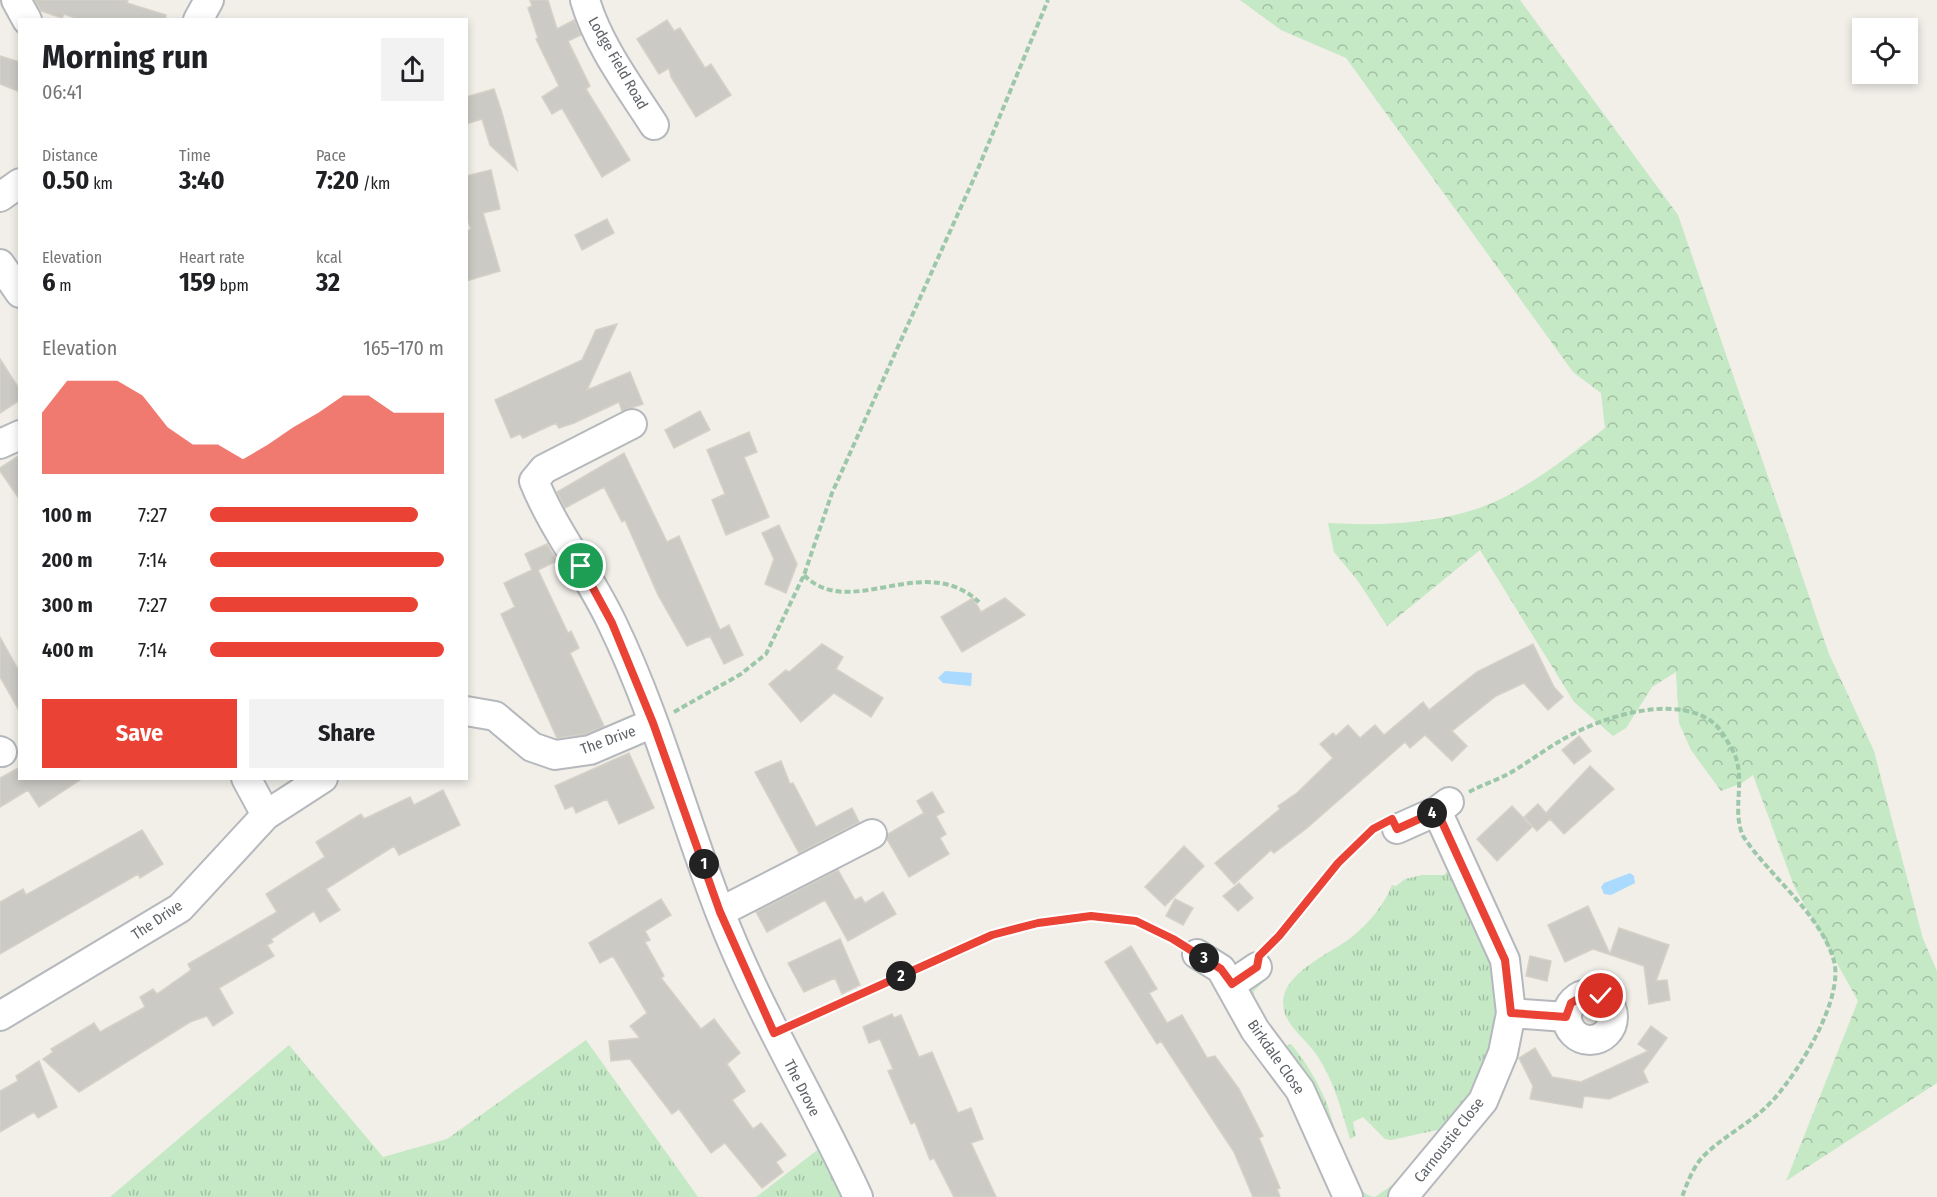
<!DOCTYPE html>
<html lang="en">
<head>
<meta charset="utf-8">
<style>
  :root { --surface:#fff; --page:#f2f2f2; --text:#202124; --muted:#757577; --accent:#ea4335 }
  body { margin:0; font-family:"Fira Sans Condensed",sans-serif; background:var(--page); color:var(--text); height:100vh; display:flex; flex-direction:column; font-size:22px; white-space:nowrap }
  * { box-sizing:border-box; margin:0 }
  p { font-size:20px; color:var(--muted) }
  .icon { flex:none; width:33px; height:33px; fill:none; stroke:currentColor; stroke-width:2; stroke-linecap:round; stroke-linejoin:round }
  .map { position:relative; flex:1; overflow:hidden }
  .drawer { position:absolute; left:18px; top:18px; width:450px; height:762px; display:flex; flex-direction:column; background:var(--surface); border-radius:0px; box-shadow:0 3px 9px #0003 }
  .drawer>* { flex:none }
  .controls { position:absolute; left:1852px; top:18px; display:grid; gap:12px }
  .controls a { display:grid; place-items:center; width:66px; height:66px; border-radius:0px; background:var(--surface); box-shadow:0 3px 9px #0003; font-size:30px }
  .pin { position:absolute; display:grid; place-items:center; width:51px; height:51px; color:#fff; margin:-26px; border:3px solid #fff; border-radius:50%; box-shadow:0 2px 6px #0007 }
  .km { position:absolute; width:30px; height:30px; margin:-15px; border-radius:50%; background:#222; color:#fff; font-size:16px; line-height:30px; text-align:center }
  .round { display:grid; place-items:center; flex:none; width:63px; height:63px; border-radius:0px; background:var(--page) }
  .head { display:flex; align-items:center; justify-content:space-between; height:102px; padding:0 24px }
  h1 { font-size:33px; font-weight:700; line-height:45px }
  .metrics { display:grid; grid-template-columns:repeat(3,1fr); gap:9px; height:102px; padding:6px 24px }
  .metrics div { display:grid; align-content:center }
  .metrics b { font-size:26px; font-weight:700 }
  .metrics small { font-size:16px; font-weight:400 }
  .metrics p { font-size:16px }
  .chart { height:168px; padding:12px 24px }
  .chart p { display:flex; justify-content:space-between }
  .chart svg { width:100%; height:108px; margin-top:6px; fill:var(--accent); opacity:.7 }
  .cta { display:flex; gap:12px; margin-top:auto; padding:12px 24px }
  .cta a { flex:1; height:69px; border-radius:0px; background:var(--accent); color:#fff; font-size:24px; font-weight:700; line-height:69px; text-align:center }
  .cta a+a { background:var(--page); color:var(--text) }
  ul { padding:0 24px; list-style:none; font-size:20px }
  li { display:grid; grid-template-columns:96px 72px 1fr; align-items:center; height:45px }
  li i { height:15px; border-radius:8px; background:var(--accent) }
  .map>svg:first-child { display:block }
</style>
</head>
<body>
<div class="map">
<svg width="1937" height="1197" viewBox="0 0 1937 1197">
  <defs>
    <pattern id="grass-tufts" width="24" height="20" patternUnits="userSpaceOnUse" patternTransform="scale(1.5)"><rect width="24" height="20" fill="#c5e8c5"/><path d="M3 7l-1-3M5 7V3M7 7l1-3M15 17l-1-3M17 17v-4M19 17l1-3" fill="none" stroke="#a3c0a4"/></pattern>
    <pattern id="forest-crowns" width="20" height="18" patternUnits="userSpaceOnUse" patternTransform="scale(1.5)"><rect width="20" height="18" fill="#c5e8c5"/><path d="M2 6a3 3 0 1 1 6 0M12 15a3 3 0 1 1 6 0" fill="none" stroke="#a3c0a4"/></pattern>
  </defs>
  <rect width="100%" height="100%" fill="#f1efe8"/>
  <path fill="url(#grass-tufts)" d="M 1449,869 C 1463,897 1479,926 1490,956 C 1494,967 1494,981 1495,992 C 1500,1074 1445,1128 1398,1188 L 1388,1197 L 1375,1197 L 1398,1181 L 1438,1132 L 1437,1130 L 1391,1140 L 1385,1139 L 1363,1117 L 1353,1122 L 1356,1136 L 1350,1139 C 1341,1109 1334,1080 1316,1054 C 1307,1041 1291,1029 1285,1014 C 1272,975 1332,954 1353,936 C 1370,922 1384,905 1392,885 L 1396,886 L 1405,879 L 1422,875 L 1444,875 Z
    M 1258,955 L 1271,974 L 1254,991 L 1255,1006 L 1282,1042 L 1286,1046 L 1291,1044 C 1306,1062 1318,1082 1327,1104 C 1336,1128 1346,1189 1373,1197 L 1351,1197 L 1247,994 Z
    M 586,1040 L 698,1197 L 110,1197 L 289,1045 L 383,1157 L 447,1139 Z
    M 820,1148 L 846,1197 L 756,1197 Z"/>
  <path fill="url(#forest-crowns)" d="M 1240,0 L 1520,0 L 1678,215 L 1829,654 L 1874,751 L 1923,939 L 1937,971 L 1937,1083 L 1786,1181 L 1858,1001 L 1794,886 L 1753,775 L 1742,783 L 1721,791 L 1691,750 L 1679,723 L 1676,672 L 1652,687 L 1626,728 L 1613,736 L 1574,702 L 1480,550 L 1387,626 L 1358,581 L 1334,552 L 1328,523 C 1379,526 1434,524 1482,507 C 1524,492 1570,455 1605,428 L 1601,393 L 1573,372 L 1346,58 L 1281,30 Z"/>
  <path fill="#aadaff" d="M 945,671 L 972,673 L 971,686 L 943,683 L 938,678 Z
    M 1630,873 L 1634,876 L 1635,883 L 1611,895 L 1604,894 L 1601,887 L 1604,883 Z"/>
  <path fill="#cccac5" stroke="#d6d1c6" stroke-width="1.5" d="M 35,0 L 128,0 L 127,3 L 166,15 L 165,20 L 80,20 L 64,14 L 62,18 L 41,11 Z
    M 530,0 L 548,0 L 557,29 L 574,20 L 581,35 L 568,41 L 590,86 L 586,89 L 630,160 L 602,177 L 562,108 L 552,114 L 542,97 L 559,86 L 536,39 L 538,38 L 528,8 L 532,6 Z
    M 667,20 L 674,31 L 680,28 L 705,68 L 711,64 L 731,95 L 696,117 L 671,77 L 669,68 L 659,74 L 637,39 Z
    M 0,56 L 20,62 L 20,92 L 0,84 Z
    M 494,89 L 502,113 L 517,170 L 490,145 L 482,119 L 466,124 L 466,97 Z
    M 491,170 L 500,209 L 483,213 L 500,271 L 466,281 L 466,231 L 471,229 L 466,217 L 466,176 Z
    M 607,219 L 614,233 L 582,250 L 575,235 Z
    M 617,324 L 587,390 L 630,372 L 643,404 L 622,411 L 619,402 L 574,423 L 559,428 L 556,423 L 523,438 L 520,434 L 511,438 L 495,400 L 582,360 L 596,330 Z
    M 0,359 L 20,390 L 20,400 L 0,413 Z
    M 700,411 L 710,430 L 674,448 L 665,430 Z
    M 749,432 L 757,452 L 744,457 L 769,517 L 726,535 L 712,500 L 725,494 L 707,450 Z
    M 624,453 L 667,542 L 679,536 L 720,630 L 729,625 L 743,655 L 724,664 L 710,636 L 687,646 L 658,595 L 625,520 L 622,522 L 604,487 L 565,508 L 557,492 Z
    M 20,455 L 20,500 L 0,471 L 0,468 Z
    M 779,525 L 797,564 L 786,593 L 765,584 L 774,559 L 762,533 Z
    M 547,544 L 557,561 L 538,570 L 568,633 L 571,631 L 579,648 L 570,653 L 604,726 L 586,734 L 557,738 L 501,614 L 515,607 L 504,583 L 532,570 L 525,554 Z
    M 973,598 L 981,612 L 1005,598 L 1025,615 L 962,652 L 941,617 Z
    M 0,637 L 20,673 L 20,712 L 0,677 Z
    M 822,644 L 843,657 L 836,669 L 883,698 L 871,717 L 834,693 L 801,722 L 769,684 L 786,670 L 789,672 Z
    M 1533,644 L 1554,687 L 1563,697 L 1548,710 L 1524,683 L 1496,696 L 1452,731 L 1467,746 L 1452,761 L 1425,735 L 1410,748 L 1405,742 L 1307,828 L 1274,853 L 1271,850 L 1234,884 L 1215,863 L 1280,809 L 1278,806 L 1297,793 L 1333,758 L 1320,744 L 1333,733 L 1336,736 L 1348,725 L 1360,738 L 1375,725 L 1384,735 L 1423,702 L 1429,710 L 1477,672 Z
    M 1579,736 L 1591,751 L 1574,764 L 1562,750 Z
    M 629,753 L 654,808 L 619,824 L 607,799 L 576,813 L 573,806 L 565,809 L 555,786 Z
    M 781,761 L 790,784 L 793,783 L 816,827 L 852,808 L 859,822 L 799,853 L 755,772 Z
    M 1590,766 L 1614,789 L 1564,834 L 1550,819 L 1537,831 L 1524,817 L 1538,804 L 1546,813 Z
    M 20,767 L 20,778 L 83,778 L 39,807 L 28,790 L 0,807 L 0,778 Z
    M 443,790 L 460,825 L 399,855 L 394,846 L 326,889 L 340,910 L 320,922 L 314,911 L 271,939 L 273,942 L 267,945 L 274,956 L 219,988 L 233,1013 L 213,1026 L 207,1016 L 190,1022 L 79,1092 L 43,1059 L 53,1052 L 51,1049 L 94,1023 L 100,1032 L 145,1007 L 140,997 L 153,989 L 157,994 L 191,970 L 188,964 L 277,912 L 266,894 L 325,857 L 316,842 L 361,814 L 364,819 L 410,797 L 414,805 Z
    M 932,792 L 944,812 L 936,816 L 946,834 L 940,838 L 949,854 L 909,877 L 887,839 L 888,834 L 924,813 L 917,801 Z
    M 1512,806 L 1532,827 L 1497,861 L 1477,839 Z
    M 142,830 L 163,864 L 140,878 L 138,874 L 0,954 L 0,902 L 23,889 L 26,895 Z
    M 1184,846 L 1204,866 L 1165,906 L 1145,887 Z
    M 838,870 L 855,900 L 861,897 L 865,903 L 883,892 L 896,914 L 848,941 L 825,900 L 767,932 L 756,912 Z
    M 1239,883 L 1253,898 L 1238,911 L 1223,896 Z
    M 661,899 L 671,915 L 645,931 L 650,940 L 645,942 L 664,976 L 661,978 L 701,1029 L 714,1019 L 740,1053 L 727,1064 L 745,1091 L 732,1100 L 753,1129 L 761,1123 L 786,1155 L 776,1162 L 783,1172 L 762,1188 L 725,1143 L 711,1153 L 679,1109 L 672,1114 L 630,1059 L 611,1061 L 609,1041 L 640,1038 L 630,1026 L 647,1013 L 613,956 L 600,963 L 589,943 Z
    M 1175,899 L 1193,908 L 1183,925 L 1166,916 Z
    M 1588,906 L 1610,954 L 1619,928 L 1669,945 L 1656,981 L 1667,980 L 1670,1000 L 1649,1004 L 1644,966 L 1593,949 L 1565,962 L 1548,925 Z
    M 840,939 L 860,985 L 842,994 L 835,978 L 804,992 L 788,963 Z
    M 1131,946 L 1157,989 L 1149,993 L 1167,1023 L 1182,1015 L 1207,1058 L 1215,1056 L 1239,1089 L 1263,1136 L 1259,1138 L 1280,1188 L 1277,1189 L 1280,1197 L 1253,1197 L 1234,1152 L 1161,1041 L 1157,1044 L 1105,962 Z
    M 1530,956 L 1551,961 L 1547,981 L 1526,976 Z
    M 892,1014 L 894,1018 L 901,1015 L 919,1057 L 932,1052 L 958,1113 L 971,1108 L 983,1139 L 971,1143 L 996,1197 L 954,1197 L 934,1158 L 930,1160 L 915,1122 L 911,1124 L 888,1071 L 893,1069 L 880,1039 L 869,1043 L 863,1027 Z
    M 1651,1026 L 1667,1038 L 1643,1071 L 1648,1082 L 1609,1099 L 1584,1096 L 1582,1108 L 1530,1099 L 1533,1086 L 1519,1058 L 1535,1048 L 1552,1077 L 1581,1082 L 1648,1051 L 1638,1044 Z
    M 39,1061 L 57,1107 L 38,1118 L 34,1112 L 0,1132 L 0,1091 L 18,1081 L 16,1076 Z"/>
  <g fill="none" stroke-linecap="round" stroke-linejoin="round">
    <defs>
      <path id="minor" d="M 16,0 L 27,20
        M 585,0 C 598,45 629,86 654,125
        M 198,20 L 209,0
        M 0,197 L 20,183
        M 0,264 L 20,293
        M 632,424 L 544,469 L 534,481 C 554,531 589,574 612,623 C 657,716 683,816 720,912 C 758,1011 814,1101 858,1197
        M 0,444 L 20,435
        M 466,711 L 495,716 L 532,747 L 555,755 L 590,750 L 653,723
        M 0,751 L 2,752
        M 246,778 L 266,815
        M 1397,829 L 1437,811 L 1449,802
        M 720,912 L 872,834
        M 1197,954 L 1221,969 L 1255,1030 L 1300,1090 L 1348,1197
        M 1232,984 L 1257,967
        M1567 1017a23 23 0 1 1 46 0a23 23 0 1 1-46 0Z
        M 1511,1013 L 1566,1017
        M 0,1016 L 180,908 L 266,815 L 323,778
        M 1403,1197 L 1483,1101 L 1503,1053 L 1511,1013 L 1505,960 L 1437,811"/>
    </defs>
    <use href="#minor" stroke="#b5b8bc" stroke-width="32"/>
    <path stroke="#9cc7a9" stroke-width="4" stroke-dasharray="6 3" stroke-linecap="butt" d="M 804,575 C 850,622 923,550 979,602
      M 674,712 L 741,674 L 766,654 L 804,575 L 832,493 L 975,176 L 1048,0
      M 1469,792 C 1482,785 1497,780 1510,773 C 1527,763 1543,751 1560,741 C 1598,718 1668,695 1708,719 C 1720,726 1726,739 1733,751 C 1747,778 1731,809 1743,836 C 1769,876 1821,914 1834,961 C 1844,999 1799,1071 1774,1099 C 1753,1123 1721,1136 1700,1160 C 1692,1170 1686,1186 1682,1197
      M 1269,946 L 1338,863 L 1373,829
      M 797,1023 C 835,1005 874,988 913,970 C 995,934 1093,888 1177,942"/>
    <use href="#minor" stroke="#fff" stroke-width="28"/>
  </g>
  <g fill="none" stroke-linecap="round" stroke-linejoin="round">
    <defs>
      <path id="route" d="M 581,566 L 612,623 L 653,723 L 720,912 L 774,1033 L 992,935 L 1038,923 L 1091,916 L 1136,921 L 1173,939 L 1221,969 L 1232,984 L 1257,967 L 1259,956 L 1279,936 L 1338,863 L 1373,829 L 1392,819 L 1397,829 L 1437,811 L 1505,960 L 1511,1013 L 1566,1017 L 1571,1003 L 1587,994 L 1601,996"/>
    </defs>
    <use href="#route" stroke="#fff" stroke-width="12"/>
    <use href="#route" stroke="#ea4335" stroke-width="8"/>
  </g>
  <g text-anchor="middle" stroke-width="5" stroke-linejoin="round" paint-order="stroke">
    <g font-size="15" fill="#5f6368" stroke="#fff">
      <text transform="translate(618 63) rotate(60)" y="5">Lodge Field Road</text>
      <text transform="translate(608 740) rotate(-20)" y="5">The Drive</text>
      <text transform="translate(157 920) rotate(-34)" y="5">The Drive</text>
      <text transform="translate(1276 1057) rotate(55)" y="5">Birkdale Close</text>
      <text transform="translate(802 1088) rotate(63)" y="5">The Drove</text>
      <text transform="translate(1449 1140) rotate(-52)" y="5">Carnoustie Close</text>
    </g>
  </g>
</svg>
<div class="controls">
<a><svg class="icon" aria-label="locate" viewBox="0 0 24 24"><circle cx="12" cy="12" r="6"/><path d="M12 2v4M12 18v4M2 12h4M18 12h4"/></svg></a>
</div>
<div class="pin" style="left:581px;top:566px;background:#1e9e55"><svg class="icon" aria-label="arrive" viewBox="0 0 24 24"><path d="M6 21V4h12l-3 4 3 4H6"/></svg></div>
<div class="pin" style="left:1601px;top:996px;background:#d93025"><svg class="icon" aria-label="check" viewBox="0 0 24 24"><path d="M5 12l5 5 9-10"/></svg></div>
<b class="km" style="left:704px;top:864px">1</b>
<b class="km" style="left:901px;top:976px">2</b>
<b class="km" style="left:1204px;top:958px">3</b>
<b class="km" style="left:1432px;top:813px">4</b>
<section class="drawer">
<div class="head"><div><h1>Morning run</h1><p>06:41</p></div><a class="round"><svg class="icon" aria-label="share" viewBox="0 0 24 24"><path d="M12 15V3M7 8l5-5 5 5M5 13v7h14v-7"/></svg></a></div>
<div class="metrics">
<div><p>Distance</p><b>0.50<small> km</small></b></div>
<div><p>Time</p><b>3:40</b></div>
<div><p>Pace</p><b>7:20<small> /km</small></b></div>
</div>
<div class="metrics">
<div><p>Elevation</p><b>6<small> m</small></b></div>
<div><p>Heart rate</p><b>159<small> bpm</small></b></div>
<div><p>kcal</p><b>32</b></div>
</div>
<div class="chart"><p><span>Elevation</span>165–170 m</p>
<svg viewBox="0 0 160 44" preserveAspectRatio="none"><path d="M0 44V19L10 6L20 6L30 6L40 12L50 25L60 32L70 32L80 38L90 32L100 25L110 19L120 12L130 12L140 19L150 19L160 19V44z"/></svg>
</div>
<ul>
<li><b>100 m</b>7:27<i style="width:89%"></i></li>
<li><b>200 m</b>7:14<i style="width:100%"></i></li>
<li><b>300 m</b>7:27<i style="width:89%"></i></li>
<li><b>400 m</b>7:14<i style="width:100%"></i></li>
</ul>
<div class="cta"><a>Save</a><a>Share</a></div>
</section>
</div>
</body>
</html>
